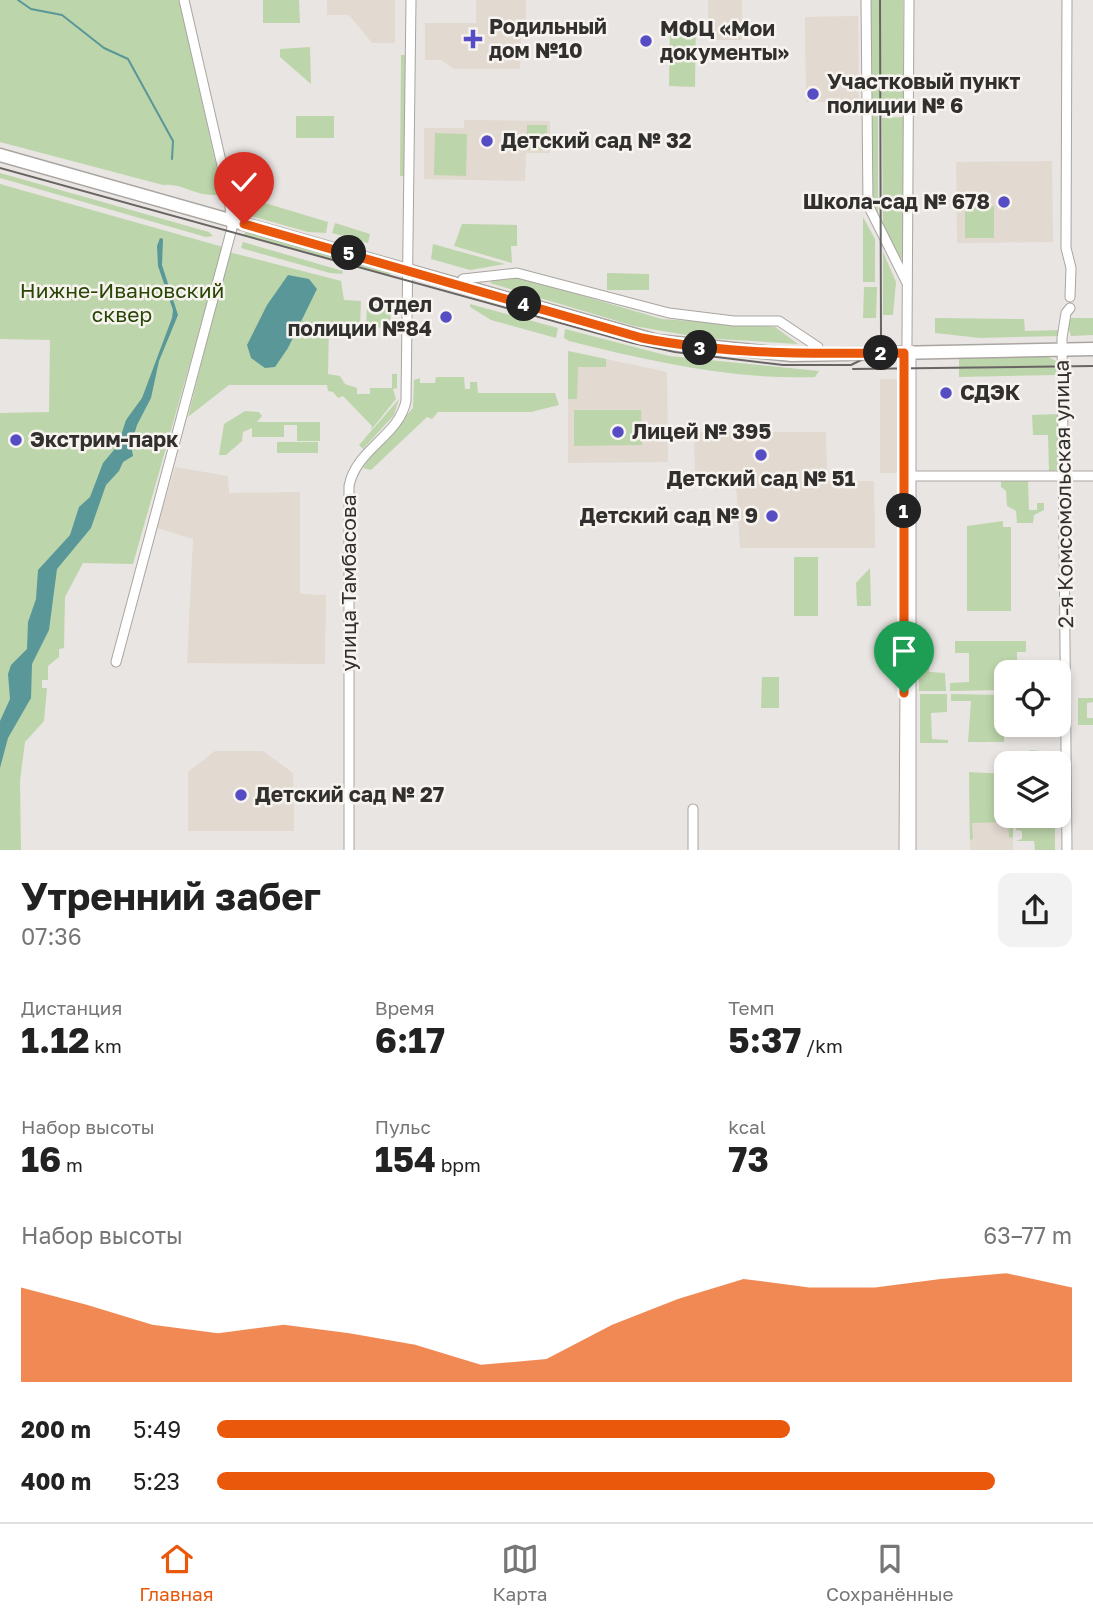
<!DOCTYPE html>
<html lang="ru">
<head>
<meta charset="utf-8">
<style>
  :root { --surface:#fff; --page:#f2f2f2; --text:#222; --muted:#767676; --line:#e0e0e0; --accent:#ea580c }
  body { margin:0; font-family:"Golos Text",sans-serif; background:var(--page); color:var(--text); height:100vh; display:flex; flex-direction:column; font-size:26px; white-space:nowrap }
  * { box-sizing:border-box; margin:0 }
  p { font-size:23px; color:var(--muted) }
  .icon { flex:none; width:38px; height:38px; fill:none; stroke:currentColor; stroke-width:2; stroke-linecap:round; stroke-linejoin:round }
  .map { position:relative; height:850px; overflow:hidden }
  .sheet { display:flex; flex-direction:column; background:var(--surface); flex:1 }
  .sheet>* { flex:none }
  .tools { position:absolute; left:994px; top:660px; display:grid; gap:14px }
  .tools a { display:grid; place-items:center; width:77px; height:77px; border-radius:14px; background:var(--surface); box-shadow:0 4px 10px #0003; font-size:35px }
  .pin { position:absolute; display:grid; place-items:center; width:60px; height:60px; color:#fff; margin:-72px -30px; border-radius:50% 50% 50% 0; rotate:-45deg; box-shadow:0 0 7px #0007 }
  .pin .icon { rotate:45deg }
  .km { position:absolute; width:35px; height:35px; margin:-18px; border-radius:50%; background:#222; color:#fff; font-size:19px; line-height:35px; text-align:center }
  .round { display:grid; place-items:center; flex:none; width:74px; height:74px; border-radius:14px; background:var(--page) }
  .summary { display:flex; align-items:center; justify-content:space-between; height:119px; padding:0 21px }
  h1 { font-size:38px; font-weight:700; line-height:52px }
  .figures { display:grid; grid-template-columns:repeat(3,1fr); gap:10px; height:119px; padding:7px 21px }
  .figures div { display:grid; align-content:center }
  .figures b { font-size:35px; font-weight:700 }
  .figures small { font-size:19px; font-weight:400 }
  .figures p { font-size:19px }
  .chart { height:196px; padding:14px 21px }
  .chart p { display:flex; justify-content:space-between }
  .chart svg { width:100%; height:126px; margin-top:7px; fill:var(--accent); opacity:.7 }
  ul { padding:0 21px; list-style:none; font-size:23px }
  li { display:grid; grid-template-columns:112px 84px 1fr; align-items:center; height:52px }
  li i { height:18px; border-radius:9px; background:var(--accent) }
  .tabs { display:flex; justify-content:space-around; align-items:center; height:98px; border-top:2px solid var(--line); background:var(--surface); font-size:19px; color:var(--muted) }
  .tabs a { display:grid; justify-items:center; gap:4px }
  .tabs .on { color:var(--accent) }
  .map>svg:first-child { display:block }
</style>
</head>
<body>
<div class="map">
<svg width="1093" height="850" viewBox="0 0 1093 850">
  <rect width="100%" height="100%" fill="#e9e5e2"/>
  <path fill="#e2d9d0" d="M 327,0 L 395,0 L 395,43 L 372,43 L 349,15 L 327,15 Z
    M 476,0 L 526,0 L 526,26 L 521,32 L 520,69 L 454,69 L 441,60 L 425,60 L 425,23 L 476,23 Z
    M 708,0 L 742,0 L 742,40 L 708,40 Z
    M 858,16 L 859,102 L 806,102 L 805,17 Z
    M 464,120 L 550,121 L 550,153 L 526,153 L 525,181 L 424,179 L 424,128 L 464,128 Z
    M 1052,161 L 1053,242 L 957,243 L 956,162 Z
    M 568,351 L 667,372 L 668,462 L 568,463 Z
    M 880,379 L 899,379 L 899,473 L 880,473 Z
    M 826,432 L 827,481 L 874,481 L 875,548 L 740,548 L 736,484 L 732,479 L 695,479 L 694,432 Z
    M 175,467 L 228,476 L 229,493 L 300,492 L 300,594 L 326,595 L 325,664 L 187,663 L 193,539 L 157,528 Z
    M 215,751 L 263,751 L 293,773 L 294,831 L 188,831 L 188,772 Z
    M 969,783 L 1006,792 L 1006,816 L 1013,816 L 1013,850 L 970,850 Z"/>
  <path fill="#bdd5ab" d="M 0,0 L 179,0 L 220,182 L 219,194 C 200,199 182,182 163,185 L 0,142 Z
    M 263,0 L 299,0 L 300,23 L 263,23 Z
    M 871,0 L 903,0 L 903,110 L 870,108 Z
    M 670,24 L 696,24 L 695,87 L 669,86 Z
    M 310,47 L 311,84 L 280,57 L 280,49 Z
    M 401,55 L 406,55 L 405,176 L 400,176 Z
    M 296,116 L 334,116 L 334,138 L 296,138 Z
    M 872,116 L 878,116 L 878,219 L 872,203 Z
    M 903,117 L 904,256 L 900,260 L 883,229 L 882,118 Z
    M 527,125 L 547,125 L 547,150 L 527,150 Z
    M 435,133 L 467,134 L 466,176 L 434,175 Z
    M 0,173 L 209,232 L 213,236 L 206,237 L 0,178 Z
    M 0,184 L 223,247 L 133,564 L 83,563 L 65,597 L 64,648 L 59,649 L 59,657 L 48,666 L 48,680 L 42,680 L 42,688 L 47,688 L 44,721 L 25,742 L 20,781 L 21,850 L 0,850 L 0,413 L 49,412 L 50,340 L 0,339 Z
    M 255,200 L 328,222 L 326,233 L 308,232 L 251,216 Z
    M 994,206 L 994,238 L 965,238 L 965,207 Z
    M 863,217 L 875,239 L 875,282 L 863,282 Z
    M 335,223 L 370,234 L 368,243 L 332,233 Z
    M 462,224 L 517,225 L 517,246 L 511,246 L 512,263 L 454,246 Z
    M 246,232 L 392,270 L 390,275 L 243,235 Z
    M 243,242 L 343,271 L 342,274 L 330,273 L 241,248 Z
    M 433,244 L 505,264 L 470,270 L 431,259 Z
    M 229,252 L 341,281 L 344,300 L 361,301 L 360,327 L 329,328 L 328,374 L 340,376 L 345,384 L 357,388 L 357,394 L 370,394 L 370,388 L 392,388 L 392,374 L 397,374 L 397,388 L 393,389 L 396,399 L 371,430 L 372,426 L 343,396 L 338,398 L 333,392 L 328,391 L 327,385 L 229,385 L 188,417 Z
    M 883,252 L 896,282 L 893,315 L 883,315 Z
    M 607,273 L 649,274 L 649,290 L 607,290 Z
    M 518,277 L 662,319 L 775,327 L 798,344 L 703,338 L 634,326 L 490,283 L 493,278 Z
    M 864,287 L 877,287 L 876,318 L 863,318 Z
    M 367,304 L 390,304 L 391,327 L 366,328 Z
    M 470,304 L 558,328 L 556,338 L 491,320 L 470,307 Z
    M 935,318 L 1024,319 L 1025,331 L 1061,330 L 1061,336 L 980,338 L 935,333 Z
    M 1071,318 L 1093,318 L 1093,335 L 1071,336 L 1068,326 Z
    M 565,329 L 669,356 L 819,371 L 815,377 C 730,380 650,361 569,341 L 564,338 Z
    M 568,351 L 606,359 L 606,367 L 578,367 L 577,399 L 568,399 Z
    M 1048,357 L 1056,361 L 1056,375 L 959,377 L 959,358 Z
    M 436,377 L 464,377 L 465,389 L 470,389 L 470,382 L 477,382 L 478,393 L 555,393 L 559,405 L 531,412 L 438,412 L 432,419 L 427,417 L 371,470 L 363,468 L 375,450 L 413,408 L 414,380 L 420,378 L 420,383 L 435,383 Z
    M 399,399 L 394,415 L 363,449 L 359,445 Z
    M 574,410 L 641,410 L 642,445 L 574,446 Z
    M 245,411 L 259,412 L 262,416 L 257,422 L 320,422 L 320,441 L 297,441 L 297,425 L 284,425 L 284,437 L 252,437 L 252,428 L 243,432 L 242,441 L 226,455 L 219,455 L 224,424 Z
    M 1059,414 L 1061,469 L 1049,472 L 1048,435 L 1033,435 L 1032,415 Z
    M 277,442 L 318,442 L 318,453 L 277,453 Z
    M 1001,480 L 1028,480 L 1029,510 L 1037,510 L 1037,503 L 1044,503 L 1044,510 L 1034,515 L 1033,523 L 1017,523 L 1016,511 L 1007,506 L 1006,491 L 1001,487 Z
    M 1003,521 L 1003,527 L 1011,527 L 1011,611 L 967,611 L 967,526 Z
    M 794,557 L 818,557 L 818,616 L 794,616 Z
    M 870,568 L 871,606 L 857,606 L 856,583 Z
    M 919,640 L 928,640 L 929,672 L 945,673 L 946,691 L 919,691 Z
    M 955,641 L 1026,641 L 1026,652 L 1017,652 L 1017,660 L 1004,661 L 1002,690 L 950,691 L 950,683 L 969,682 L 969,653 L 955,653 Z
    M 762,677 L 779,677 L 779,708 L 761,708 Z
    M 920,694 L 947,694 L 947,712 L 931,713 L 932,739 L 948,740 L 948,743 L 920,743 Z
    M 951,694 L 1004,695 L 1004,742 L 968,742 L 971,701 L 951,701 Z
    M 1078,698 L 1093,698 L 1093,702 L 1087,703 L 1087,718 L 1093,718 L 1093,725 L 1078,725 Z
    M 1031,750 L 1049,752 L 1055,763 L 1020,763 L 1020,757 Z
    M 969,772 L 1006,774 L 1006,816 L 1013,816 L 1013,838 L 1009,837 L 1008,822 L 972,823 L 973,839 L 970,840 Z
    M 1016,816 L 1055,816 L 1055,850 L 1035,850 L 1034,841 L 1016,841 L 1022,839 L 1022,831 L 1016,830 Z"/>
  <path fill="#599798" d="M 160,238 L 163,239 L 162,265 L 178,315 L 159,361 L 151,398 L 137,425 L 131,445 L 133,456 L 123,462 L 119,471 L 106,485 L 91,528 L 57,569 L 49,630 L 32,664 L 31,698 L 8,738 L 0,768 L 0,721 L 10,699 L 8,674 L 11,665 L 27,649 L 28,622 L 36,599 L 38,570 L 70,535 L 79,507 L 90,497 L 103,463 L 118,445 L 126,420 L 142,398 L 172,318 L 173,310 L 158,266 L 157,246 Z
    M 288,275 L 309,279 L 317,289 L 288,348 L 275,367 L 265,368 L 251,358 L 247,345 L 267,305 Z"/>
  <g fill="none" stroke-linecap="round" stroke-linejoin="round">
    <path stroke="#599798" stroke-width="2" d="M 18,0 L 31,9 L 62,15 L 104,48 L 128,59 L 173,141 L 172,159"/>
    <defs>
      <path id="minor" d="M 866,0 L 868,205 L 907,283
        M 1067,0 L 1066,248 L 1071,268 L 1070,297
        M 463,279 L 517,273 L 669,313 L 734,321 L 779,321 L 818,347
        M 911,350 L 911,850
        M 909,476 L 1093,476
        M 116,662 L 232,228 L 229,196 L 184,0
        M 349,850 L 349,486 C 356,449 399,436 406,401 L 411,0
        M 693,850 L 693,809
        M 904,850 L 909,0
        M 1067,850 L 1062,338 L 1066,313 L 1070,308"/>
      <path id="major" d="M 0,155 L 657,341 L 792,355 L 1093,349"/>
    </defs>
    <use href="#minor" stroke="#a9a5a1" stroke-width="11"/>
    <use href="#major" stroke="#a9a5a1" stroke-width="15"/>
    <use href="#minor" stroke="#fff" stroke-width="9"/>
    <use href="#major" stroke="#fff" stroke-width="12"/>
    <path stroke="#686564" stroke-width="2" d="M 0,168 L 633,343 L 675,352 L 783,365 L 851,365 L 873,354 L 881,337 L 880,0
      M 853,369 L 1093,366"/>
  </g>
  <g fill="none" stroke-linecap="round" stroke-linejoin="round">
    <defs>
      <path id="route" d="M 244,224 L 642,338 C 729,355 815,354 904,353 L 904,693"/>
    </defs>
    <use href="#route" stroke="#fff" stroke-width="14"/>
    <use href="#route" stroke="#ea580c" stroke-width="9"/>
  </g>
  <g fill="#564dc4" stroke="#f7f3ef" stroke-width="2.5">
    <path d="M469.5 28.5h7v7h7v7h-7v7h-7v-7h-7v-7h7z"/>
    <circle cx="646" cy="41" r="7"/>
    <circle cx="813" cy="94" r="7"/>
    <circle cx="487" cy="141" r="7"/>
    <circle cx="1004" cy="202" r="7"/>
    <circle cx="446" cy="317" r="7"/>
    <circle cx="946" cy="393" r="7"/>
    <circle cx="618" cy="432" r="7"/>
    <circle cx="16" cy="440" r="7"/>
    <circle cx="761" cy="455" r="7"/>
    <circle cx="772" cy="516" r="7"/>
    <circle cx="241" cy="795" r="7"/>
  </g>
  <g text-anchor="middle" stroke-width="5" stroke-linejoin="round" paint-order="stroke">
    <g font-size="21" font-weight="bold" fill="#32302f" stroke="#f7f3ef" text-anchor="start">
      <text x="489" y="34">Родильный<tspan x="489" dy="24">дом №10</tspan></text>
      <text x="660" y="36">МФЦ «Мои<tspan x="660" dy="24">документы»</tspan></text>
      <text x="827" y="89">Участковый пункт<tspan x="827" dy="24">полиции № 6</tspan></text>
      <text x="501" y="148">Детский сад № 32</text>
      <text x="990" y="209" text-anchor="end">Школа-сад № 678</text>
      <text x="432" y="312" text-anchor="end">Отдел<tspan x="432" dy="24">полиции №84</tspan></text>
      <text x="960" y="400">СДЭК</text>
      <text x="632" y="439">Лицей № 395</text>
      <text x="30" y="447">Экстрим-парк</text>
      <text x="761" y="486" text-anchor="middle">Детский сад № 51</text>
      <text x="758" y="523" text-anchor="end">Детский сад № 9</text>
      <text x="255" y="802">Детский сад № 27</text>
    </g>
    <g font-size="21" fill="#294605" stroke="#f7f3ef">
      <text x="122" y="298">Нижне-Ивановский<tspan x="122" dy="24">сквер</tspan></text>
    </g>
    <g font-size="21" fill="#32302f" stroke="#f7f3ef">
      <text transform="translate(1064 494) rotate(-91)" y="7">2-я Комсомольская улица</text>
      <text transform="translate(349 583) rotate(-90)" y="7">улица Тамбасова</text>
    </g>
  </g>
</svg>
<div class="tools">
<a><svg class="icon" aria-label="locate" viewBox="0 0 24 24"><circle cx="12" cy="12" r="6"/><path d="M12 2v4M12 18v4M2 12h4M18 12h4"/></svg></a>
<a><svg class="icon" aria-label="layers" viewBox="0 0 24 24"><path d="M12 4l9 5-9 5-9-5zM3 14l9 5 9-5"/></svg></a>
</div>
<div class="pin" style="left:904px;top:693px;background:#1e9e55"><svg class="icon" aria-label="arrive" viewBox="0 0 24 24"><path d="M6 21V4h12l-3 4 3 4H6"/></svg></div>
<div class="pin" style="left:244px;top:224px;background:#d93025"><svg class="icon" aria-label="check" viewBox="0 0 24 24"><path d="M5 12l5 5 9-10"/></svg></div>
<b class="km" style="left:904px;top:511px">1</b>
<b class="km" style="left:881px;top:353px">2</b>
<b class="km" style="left:700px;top:348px">3</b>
<b class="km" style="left:524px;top:304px">4</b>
<b class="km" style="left:349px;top:253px">5</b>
</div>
<section class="sheet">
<div class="summary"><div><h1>Утренний забег</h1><p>07:36</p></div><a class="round"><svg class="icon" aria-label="share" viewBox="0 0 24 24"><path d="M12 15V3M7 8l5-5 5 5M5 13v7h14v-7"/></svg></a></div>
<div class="figures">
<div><p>Дистанция</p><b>1.12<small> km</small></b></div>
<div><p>Время</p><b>6:17</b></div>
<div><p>Темп</p><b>5:37<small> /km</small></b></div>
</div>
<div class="figures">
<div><p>Набор высоты</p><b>16<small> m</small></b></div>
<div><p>Пульс</p><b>154<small> bpm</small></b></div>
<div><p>kcal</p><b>73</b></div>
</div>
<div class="chart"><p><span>Набор высоты</span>63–77 m</p>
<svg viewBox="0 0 160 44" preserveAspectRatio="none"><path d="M0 44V11L10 17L20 24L30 27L40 24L50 27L60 31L70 38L80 36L90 24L100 15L110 8L120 11L130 11L140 8L150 6L160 11V44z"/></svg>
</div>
<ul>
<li><b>200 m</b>5:49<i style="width:67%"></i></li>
<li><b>400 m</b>5:23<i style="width:91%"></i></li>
</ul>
</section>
<nav class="tabs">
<a class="on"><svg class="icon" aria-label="home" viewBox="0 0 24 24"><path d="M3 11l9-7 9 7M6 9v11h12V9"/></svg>Главная</a>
<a><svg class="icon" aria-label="map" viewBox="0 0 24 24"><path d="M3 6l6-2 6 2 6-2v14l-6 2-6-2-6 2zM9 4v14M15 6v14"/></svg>Карта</a>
<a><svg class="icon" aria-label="saved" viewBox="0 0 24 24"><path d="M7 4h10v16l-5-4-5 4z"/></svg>Сохранённые</a>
</nav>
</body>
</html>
